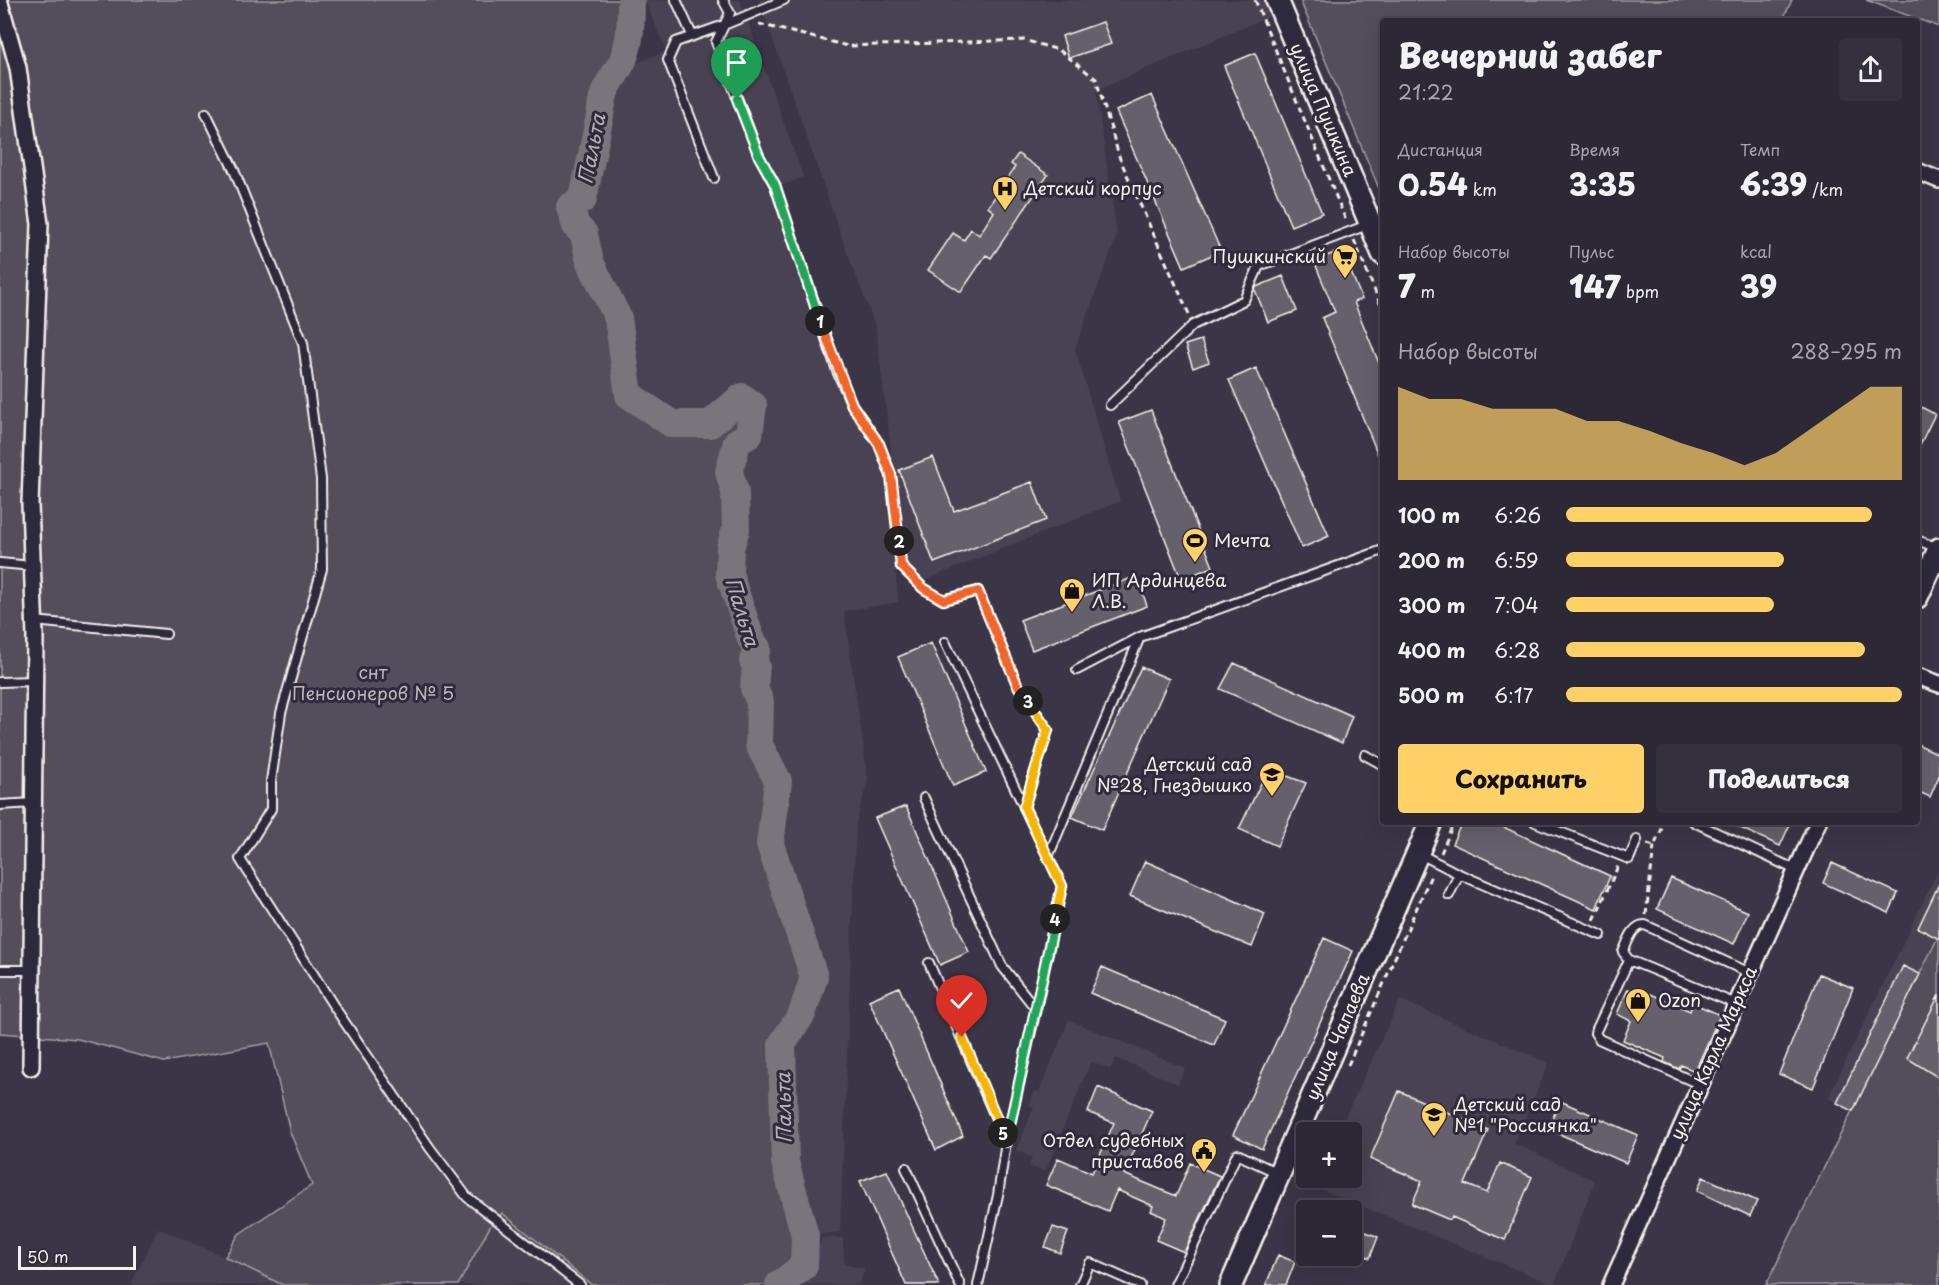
<!DOCTYPE html>
<html lang="ru">
<head>
<meta charset="utf-8">
<style>
  :root { --surface:#2c2835; --page:#34303d; --text:#f1f3f6; --muted:#a6a6ad; --line:#484450; --accent:#ffd166 }
  body { margin:0; font-family:"Playpen Sans",sans-serif; background:var(--page); color:var(--text); height:100vh; display:flex; flex-direction:column; font-size:22px; white-space:nowrap }
  * { box-sizing:border-box; margin:0 }
  p { font-size:20px; color:var(--muted) }
  .icon { flex:none; width:33px; height:33px; fill:none; stroke:currentColor; stroke-width:2; stroke-linecap:round; stroke-linejoin:round }
  .map { position:relative; flex:1; overflow:hidden }
  .panel { position:absolute; left:1380px; top:18px; width:540px; height:807px; display:flex; flex-direction:column; background:var(--surface); border-radius:6px; box-shadow:0 6px 24px #0002,0 0 0 2px var(--line) }
  .panel>* { flex:none }
  .buttons { position:absolute; left:1296px; top:1122px; display:grid; gap:12px }
  .buttons a { display:grid; place-items:center; width:66px; height:66px; border-radius:6px; background:var(--surface); box-shadow:0 6px 24px #0002,0 0 0 2px var(--line); font-size:30px }
  .scale { position:absolute; left:18px; bottom:15px; width:118px; box-sizing:border-box; padding-left:6px; border:3px solid #f4f1e8; border-top:0; font-size:16px; line-height:21px; white-space:nowrap; color:#f4f1e8; -webkit-text-stroke:4px #2f2a3d; paint-order:stroke }
  .pin { position:absolute; display:grid; place-items:center; width:51px; height:51px; color:#fff; margin:-62px -26px; border-radius:50% 50% 50% 0; rotate:-45deg; box-shadow:0 0 6px #0007 }
  .pin .icon { rotate:45deg }
  .km { position:absolute; width:30px; height:30px; margin:-15px; border-radius:50%; background:#222; color:#fff; font-size:16px; line-height:30px; text-align:center }
  .round { display:grid; place-items:center; flex:none; width:63px; height:63px; border-radius:6px; background:var(--page) }
  .overview { display:flex; align-items:center; justify-content:space-between; height:102px; padding:0 18px }
  h1 { font-size:33px; font-weight:800; line-height:45px }
  .metrics { display:grid; grid-template-columns:repeat(3,1fr); gap:9px; height:102px; padding:6px 18px }
  .metrics div { display:grid; align-content:center }
  .metrics b { font-size:30px; font-weight:800 }
  .metrics small { font-size:16px; font-weight:400 }
  .metrics p { font-size:16px }
  .chart { height:168px; padding:12px 18px }
  .chart p { display:flex; justify-content:space-between }
  .chart svg { width:100%; height:108px; margin-top:6px; fill:var(--accent); opacity:.7 }
  .cta { display:flex; gap:12px; margin-top:auto; padding:12px 18px }
  .cta a { flex:1; height:69px; border-radius:6px; background:var(--accent); color:#111; font-size:24px; font-weight:800; line-height:69px; text-align:center }
  .cta a+a { background:var(--page); color:var(--text) }
  ul { padding:0 18px; list-style:none; font-size:20px }
  li { display:grid; grid-template-columns:96px 72px 1fr; align-items:center; height:45px }
  li i { height:15px; border-radius:8px; background:var(--accent) }
  .map>svg:first-child { display:block }
</style>
</head>
<body>
<div class="map">
<svg width="1939" height="1285" viewBox="0 0 1939 1285">
  <rect width="100%" height="100%" fill="#3b3647"/>
  <filter id="ink" filterUnits="userSpaceOnUse"><feTurbulence type="fractalNoise" baseFrequency=".0167" numOctaves="2"/><feDisplacementMap in="SourceGraphic" scale="12" xChannelSelector="R" yChannelSelector="G"/><feConvolveMatrix kernelMatrix="1 2 1 2 8 2 1 2 1" color-interpolation-filters="sRGB"/></filter>
  <g filter="url(#ink)">
    <path fill="#484352" d="M 644,0 L 740,0 L 803,177 L 779,187 L 832,349 L 853,402 L 885,443 L 898,602 L 844,611 L 868,780 L 856,822 L 840,1232 L 805,1236 L 785,1162 L 782,1044 L 802,1014 L 814,977 L 770,844 L 777,781 L 759,745 L 760,702 L 754,688 L 756,666 L 753,661 L 757,648 L 751,639 L 729,574 L 730,548 L 736,529 L 735,492 L 729,472 L 737,442 L 742,397 L 710,424 L 672,424 L 629,395 L 618,318 L 590,262 L 584,234 L 576,226 L 570,207 L 583,199 L 601,110 L 602,96 L 616,71 L 667,51 Z
      M 759,0 L 1266,0 L 1273,15 L 1096,90 L 1117,235 L 1075,349 L 1120,501 L 908,587 L 876,328 L 844,244 Z
      M 1939,869 L 1939,935 L 1853,1111 L 1828,1098 Z
      M 1400,1000 L 1549,1063 L 1514,1143 L 1595,1181 L 1554,1285 L 1313,1186 L 1317,1178 L 1352,1178 L 1352,1132 L 1338,1132 Z
      M 1069,1020 L 1185,1068 L 1178,1084 L 1116,1058 L 1110,1069 L 1091,1062 L 1045,1172 L 1029,1166 L 1032,1157 L 1016,1150 L 1034,1108 L 1029,1105 L 1035,1091 L 1039,1092 Z
      M 502,1213 L 592,1285 L 458,1285 L 492,1223 Z
      M 158,1228 L 225,1257 L 283,1285 L 131,1285 Z
      M 822,1238 L 843,1238 L 844,1264 L 865,1269 L 859,1285 L 803,1285 Z"/>
    <path fill="#534e5c" stroke="#a4a0a2" stroke-width="1.5" d="M 0,0 L 631,0 C 631,20 631,41 623,60 C 615,79 602,88 601,110 L 583,199 L 571,207 L 576,226 L 584,234 L 590,262 L 618,318 L 629,395 L 672,424 L 710,424 L 742,397 L 753,405 L 749,435 L 737,442 L 729,472 L 735,492 L 736,529 L 730,548 L 729,574 L 751,639 L 757,648 L 753,661 L 756,666 L 754,689 L 760,702 L 759,745 L 778,781 L 770,844 L 814,977 L 802,1014 L 782,1044 L 785,1162 L 805,1236 L 804,1266 L 779,1285 L 592,1285 L 502,1213 L 492,1223 L 458,1285 L 283,1285 L 225,1257 L 239,1234 L 312,1185 L 290,1132 L 269,1043 L 164,1062 L 78,1039 L 0,1033 Z
      M 1300,0 L 1792,0 L 1782,21 L 1383,21 L 1383,198 Z
      M 1866,0 L 1939,0 L 1939,27 Z
      M 1939,935 L 1939,1285 L 1766,1285 Z"/>
    <g fill="none" stroke-linecap="round" stroke-linejoin="round">
      <path stroke="#78747b" stroke-width="28" d="M 631,0 C 631,20 631,41 623,60 C 614,79 602,88 601,110 L 583,199 L 570,207 L 576,226 L 584,234 L 590,262 L 618,318 L 629,395 L 672,424 L 710,424 L 742,397 L 753,405 L 749,435 L 737,442 L 729,472 L 735,492 L 736,529 L 730,548 L 729,574 L 751,639 L 757,648 L 753,661 L 756,666 L 754,688 L 760,702 L 759,745 L 778,781 L 770,844 L 814,977 L 802,1014 L 782,1044 L 785,1162 L 805,1236 L 804,1266 L 779,1285"/>
    </g>
    <path fill="#65616c" stroke="#f4f1e8" stroke-width="1.5" d="M 1103,22 L 1111,44 L 1069,58 L 1062,36 Z
      M 1255,53 L 1322,213 L 1291,226 L 1224,66 Z
      M 1152,95 L 1221,251 L 1184,267 L 1116,111 Z
      M 1018,154 L 1048,175 L 991,258 L 986,255 L 961,292 L 928,270 L 953,233 L 964,240 L 971,229 L 979,235 L 994,212 L 988,207 L 1015,167 L 1011,164 Z
      M 1342,250 L 1362,299 L 1354,302 L 1383,373 L 1383,467 L 1322,318 L 1335,312 L 1314,261 Z
      M 1283,276 L 1297,311 L 1268,322 L 1255,290 L 1256,287 Z
      M 1201,340 L 1209,362 L 1193,368 L 1185,345 Z
      M 1256,368 L 1329,536 L 1302,548 L 1229,380 Z
      M 1917,405 L 1935,414 L 1917,451 Z
      M 1151,410 L 1213,567 L 1181,579 L 1119,422 Z
      M 933,457 L 954,511 L 1032,482 L 1046,520 L 934,563 L 899,470 Z
      M 1137,576 L 1147,606 L 1032,650 L 1020,620 Z
      M 931,643 L 986,772 L 953,786 L 898,657 Z
      M 1234,663 L 1352,716 L 1342,743 L 1220,689 Z
      M 1141,667 L 1169,679 L 1102,830 L 1072,817 Z
      M 1917,744 L 1939,754 L 1939,776 L 1930,797 L 1917,791 Z
      M 1268,769 L 1306,783 L 1277,846 L 1239,829 Z
      M 906,806 L 969,952 L 940,965 L 875,818 Z
      M 1462,822 L 1502,822 L 1501,826 L 1610,876 L 1596,909 L 1452,844 Z
      M 1727,822 L 1791,822 L 1780,846 Z
      M 1145,861 L 1265,914 L 1252,947 L 1130,896 Z
      M 1832,863 L 1898,893 L 1889,913 L 1823,883 Z
      M 1671,878 L 1748,912 L 1734,944 L 1657,909 Z
      M 1939,884 L 1939,939 L 1918,928 Z
      M 1324,938 L 1353,951 L 1262,1149 L 1233,1135 Z
      M 1903,966 L 1920,974 L 1853,1111 L 1837,1103 Z
      M 1102,967 L 1225,1019 L 1214,1045 L 1090,993 Z
      M 1819,974 L 1853,988 L 1813,1088 L 1779,1074 Z
      M 899,987 L 963,1136 L 936,1150 L 869,1000 Z
      M 1628,989 L 1642,995 L 1644,991 L 1690,1011 L 1693,1003 L 1720,1015 L 1695,1071 L 1681,1065 L 1679,1069 L 1664,1062 L 1665,1058 L 1623,1040 L 1631,1021 L 1617,1014 Z
      M 1939,995 L 1939,1078 L 1907,1058 Z
      M 1098,1087 L 1152,1111 L 1124,1174 L 1176,1196 L 1190,1163 L 1220,1176 L 1184,1252 L 1156,1240 L 1166,1218 L 1151,1211 L 1153,1206 L 1117,1190 L 1108,1211 L 1046,1185 L 1058,1158 L 1092,1173 L 1114,1123 L 1088,1112 Z
      M 1399,1091 L 1488,1130 L 1465,1184 L 1487,1193 L 1500,1163 L 1532,1177 L 1505,1240 L 1452,1217 L 1450,1220 L 1412,1204 L 1422,1181 L 1370,1159 Z
      M 1560,1101 L 1638,1135 L 1626,1163 L 1548,1129 Z
      M 887,1171 L 939,1285 L 906,1285 L 860,1181 Z
      M 1703,1177 L 1757,1201 L 1750,1216 L 1697,1191 Z
      M 1352,1226 L 1378,1237 L 1370,1258 L 1352,1250 Z
      M 1053,1227 L 1068,1232 L 1060,1253 L 1045,1247 Z
      M 1278,1255 L 1295,1262 L 1286,1285 L 1266,1285 Z"/>
    <g fill="none" stroke-linecap="round" stroke-linejoin="round">
      <defs>
        <path id="lane" d="M 676,0 L 692,35
          M 723,0 L 730,13 L 716,42 L 759,156 L 775,185 L 837,371 L 852,405 L 879,444 L 891,475 L 901,566 L 923,588 L 943,600 L 978,591 L 1017,684 L 1048,730 L 1024,807
          M 206,113 L 234,170 L 303,343 L 321,479 L 322,569 L 281,713 L 271,781 L 271,809 L 240,859 L 333,1005 L 430,1148 L 467,1197 L 580,1285
          M 714,178 L 668,60 L 676,42 L 724,25 L 784,0
          M 1110,405 L 1193,325 L 1244,300 L 1259,266 L 1370,224
          M 1917,540 L 1938,548
          M 0,563 L 32,566
          M 34,621 L 166,634
          M 945,642 L 1062,886 L 1036,1009
          M 1077,670 L 1140,637 L 1383,550
          M 0,682 L 34,681
          M 1365,755 L 1383,765
          M 924,798 L 1002,966 L 1036,1009 L 1006,1142
          M 0,805 L 34,803
          M 1535,822 L 1629,859 L 1637,840
          M 1694,822 L 1796,870
          M 1420,854 L 1459,874 L 1449,895
          M 1048,857 L 1140,637
          M 1459,874 L 1601,935
          M 1629,960 L 1623,952 C 1628,942 1632,925 1645,925 L 1750,973
          M 929,963 L 1006,1142 L 998,1195 L 978,1285
          M 0,970 L 32,970
          M 1701,1085 L 1599,1039 L 1595,1033 L 1629,960 L 1736,1004
          M 906,1168 L 960,1285
          M 1080,1285 L 1090,1263 L 1140,1285
          M 1175,1285 L 1237,1154 L 1278,1173"/>
        <path id="street" d="M 0,3 L 18,68 L 40,224 L 30,504 L 35,636 L 31,1067
          M 1917,171 L 1939,180
          M 1917,676 L 1939,684
          M 1611,1285 L 1818,822"/>
        <path id="secondary" d="M 1277,0 L 1383,254
          M 1917,597 L 1939,549
          M 1231,1285 L 1431,822"/>
      </defs>
      <use href="#lane" stroke="#f4f1e8" stroke-width="12"/>
      <use href="#street" stroke="#f4f1e8" stroke-width="20"/>
      <use href="#secondary" stroke="#f4f1e8" stroke-width="26"/>
      <path stroke="#f4f1e8" stroke-width="3" stroke-dasharray="6 4.5" stroke-linecap="butt" d="M 1255,0 L 1347,223
        M 759,24 L 848,46 L 1024,40 L 1059,50 L 1096,79 L 1120,159 L 1189,314
        M 1354,240 L 1383,311
        M 1647,844 L 1654,846 L 1665,822
        M 1441,853 L 1454,822
        M 1646,915 L 1654,846
        M 1594,920 L 1618,866
        M 1348,1065 L 1432,873"/>
      <use href="#lane" stroke="#2f2a3d" stroke-width="8"/>
      <use href="#street" stroke="#2f2a3d" stroke-width="15"/>
      <use href="#secondary" stroke="#2f2a3d" stroke-width="21"/>
    </g>
  </g>
  <g fill="none" stroke-linecap="round" stroke-linejoin="round" filter="url(#ink)">
    <defs>
      <path id="split-1" d="M 737,99 L 759,156 L 775,185 L 820,321"/>
      <path id="split-2" d="M 820,321 L 852,405 L 879,444 L 891,475 L 899,541"/>
      <path id="split-3" d="M 899,541 L 901,566 L 923,588 L 944,600 L 978,591 L 1017,684 L 1028,701"/>
      <path id="split-4" d="M 1028,701 L 1048,730 L 1024,807 L 1062,886 L 1055,919"/>
      <path id="split-5" d="M 1003,1133 L 1006,1142 L 1055,919"/>
      <path id="split-6" d="M 962,1037 L 1003,1133"/>
    </defs>
    <use href="#split-1" stroke="#fff" stroke-width="12"/>
    <use href="#split-2" stroke="#fff" stroke-width="12"/>
    <use href="#split-3" stroke="#fff" stroke-width="12"/>
    <use href="#split-4" stroke="#fff" stroke-width="12"/>
    <use href="#split-5" stroke="#fff" stroke-width="12"/>
    <use href="#split-6" stroke="#fff" stroke-width="12"/>
    <use href="#split-1" stroke="#22a559" stroke-width="8"/>
    <use href="#split-2" stroke="#f0652b" stroke-width="8"/>
    <use href="#split-3" stroke="#f0652b" stroke-width="8"/>
    <use href="#split-4" stroke="#f5b400" stroke-width="8"/>
    <use href="#split-5" stroke="#22a559" stroke-width="8"/>
    <use href="#split-6" stroke="#f5b400" stroke-width="8"/>
  </g>
  <defs>
    <symbol id="hospital-pin" viewBox="-11 -11 22 30"><path d="M0 17L-7.5 6A9.5 9.5 0 1 1 7.5 6Z" fill="#ffd166" stroke="#2f2a3d"/><path d="M-5-5h3v3.5h4V-5h3V5h-3V1.5h-4V5h-3Z" fill="#111"/></symbol>
    <symbol id="supermarket-pin" viewBox="-11 -11 22 30"><path d="M0 17L-7.5 6A9.5 9.5 0 1 1 7.5 6Z" fill="#ffd166" stroke="#2f2a3d"/><path d="M-6-5.5h2.5l.6 2H6L4.5 2H-2.5L-4.4-4H-6ZM-1.5 3.2a1.3 1.3 0 1 0 .1 0ZM3 3.2a1.3 1.3 0 1 0 .1 0Z" fill="#111"/></symbol>
    <symbol id="stadium-pin" viewBox="-11 -11 22 30"><path d="M0 17L-7.5 6A9.5 9.5 0 1 1 7.5 6Z" fill="#ffd166" stroke="#2f2a3d"/><path d="M0-5a6.5 5 0 1 0 0 10a6.5 5 0 1 0 0-10ZM-3.5-1.8h7v3.6h-7Z" fill="#111"/></symbol>
    <symbol id="shop-pin" viewBox="-11 -11 22 30"><path d="M0 17L-7.5 6A9.5 9.5 0 1 1 7.5 6Z" fill="#ffd166" stroke="#2f2a3d"/><path d="M-5-2.5h2.3a2.7 3.5 0 0 1 5.4 0H5L5.5 6h-11ZM-1.5-2.5h3a1.5 2.3 0 0 0-3 0Z" fill="#111"/></symbol>
    <symbol id="school-pin" viewBox="-11 -11 22 30"><path d="M0 17L-7.5 6A9.5 9.5 0 1 1 7.5 6Z" fill="#ffd166" stroke="#2f2a3d"/><path d="M0-5L7-2L0 1L-7-2ZM-4 1L0 2.5L4 1V4Q0 6-4 4Z" fill="#111"/></symbol>
    <symbol id="civic-pin" viewBox="-11 -11 22 30"><path d="M0 17L-7.5 6A9.5 9.5 0 1 1 7.5 6Z" fill="#ffd166" stroke="#2f2a3d"/><path d="M-.6-6.5H3V-4.5H.6V-3L4-1V1h2V6H-6V1h2V-1L-.6-3ZM-1.2 2.5V6h2.4V2.5Z" fill="#111"/></symbol>
  </defs>
  <g fill-rule="evenodd">
    <use href="#hospital-pin" x="990" y="174" width="30" height="40"/>
    <use href="#supermarket-pin" x="1330" y="242" width="30" height="40"/>
    <use href="#stadium-pin" x="1180" y="526" width="30" height="40"/>
    <use href="#shop-pin" x="1057" y="576" width="30" height="40"/>
    <use href="#school-pin" x="1257" y="760" width="30" height="40"/>
    <use href="#shop-pin" x="1623" y="986" width="30" height="40"/>
    <use href="#school-pin" x="1419" y="1100" width="30" height="40"/>
    <use href="#civic-pin" x="1189" y="1136" width="30" height="40"/>
  </g>
  <g text-anchor="middle" stroke-width="6" stroke-linejoin="round" paint-order="stroke">
    <g font-size="18" fill="#f4f1e8" stroke="#2f2a3d">
      <text transform="translate(1323 110) rotate(67)" y="6">улица Пушкина</text>
      <text transform="translate(1338 1037) rotate(-67)" y="6">улица Чапаева</text>
      <text transform="translate(1714 1053) rotate(-66)" y="6">улица Карла Маркса</text>
    </g>
    <g font-size="18" fill="#f4f1e8" stroke="#2f2a3d" text-anchor="start">
      <text x="1024" y="195">Детский корпус</text>
      <text x="1326" y="263" text-anchor="end">Пушкинский</text>
      <text x="1214" y="547">Мечта</text>
      <text x="1092" y="587">ИП Ардинцева<tspan x="1092" dy="21">Л.В.</tspan></text>
      <text x="1252" y="771" text-anchor="end">Детский сад<tspan x="1252" dy="21">№28, Гнездышко</tspan></text>
      <text x="1658" y="1007">Ozon</text>
      <text x="1454" y="1111">Детский сад<tspan x="1454" dy="21">№1 "Россиянка"</tspan></text>
      <text x="1184" y="1147" text-anchor="end">Отдел судебных<tspan x="1184" dy="21">приставов</tspan></text>
    </g>
    <g font-size="18" fill="#bcb8b7" stroke="#2f2a3d">
      <text x="373" y="679">снт<tspan x="373" dy="21">Пенсионеров № 5</tspan></text>
    </g>
    <g font-size="20" font-style="italic" fill="#b6b2b2" stroke="#2f2a3d">
      <text transform="translate(592 149) rotate(-79)" y="7">Пальта</text>
      <text transform="translate(742 612) rotate(73)" y="7">Пальта</text>
      <text transform="translate(784 1108) rotate(-91)" y="7">Пальта</text>
    </g>
  </g>
</svg>
<div class="buttons">
<a>+</a>
<a>−</a>
</div>
<div class="scale">50 m</div>
<div class="pin" style="left:737px;top:99px;background:#1e9e55"><svg class="icon" aria-label="arrive" viewBox="0 0 24 24"><path d="M6 21V4h12l-3 4 3 4H6"/></svg></div>
<div class="pin" style="left:962px;top:1037px;background:#d93025"><svg class="icon" aria-label="check" viewBox="0 0 24 24"><path d="M5 12l5 5 9-10"/></svg></div>
<b class="km" style="left:820px;top:321px">1</b>
<b class="km" style="left:899px;top:541px">2</b>
<b class="km" style="left:1028px;top:701px">3</b>
<b class="km" style="left:1055px;top:919px">4</b>
<b class="km" style="left:1003px;top:1133px">5</b>
<section class="panel">
<div class="overview"><div><h1>Вечерний забег</h1><p>21:22</p></div><a class="round"><svg class="icon" aria-label="share" viewBox="0 0 24 24"><path d="M12 15V3M7 8l5-5 5 5M5 13v7h14v-7"/></svg></a></div>
<div class="metrics">
<div><p>Дистанция</p><b>0.54<small> km</small></b></div>
<div><p>Время</p><b>3:35</b></div>
<div><p>Темп</p><b>6:39<small> /km</small></b></div>
</div>
<div class="metrics">
<div><p>Набор высоты</p><b>7<small> m</small></b></div>
<div><p>Пульс</p><b>147<small> bpm</small></b></div>
<div><p>kcal</p><b>39</b></div>
</div>
<div class="chart"><p><span>Набор высоты</span>288–295 m</p>
<svg viewBox="0 0 160 44" preserveAspectRatio="none"><path d="M0 44V6L10 11L20 11L30 15L40 15L50 15L60 20L70 20L80 24L90 29L100 33L110 38L120 33L130 24L140 15L150 6L160 6V44z"/></svg>
</div>
<ul>
<li><b>100 m</b>6:26<i style="width:91%"></i></li>
<li><b>200 m</b>6:59<i style="width:65%"></i></li>
<li><b>300 m</b>7:04<i style="width:62%"></i></li>
<li><b>400 m</b>6:28<i style="width:89%"></i></li>
<li><b>500 m</b>6:17<i style="width:100%"></i></li>
</ul>
<div class="cta"><a>Сохранить</a><a>Поделиться</a></div>
</section>
</div>
</body>
</html>
